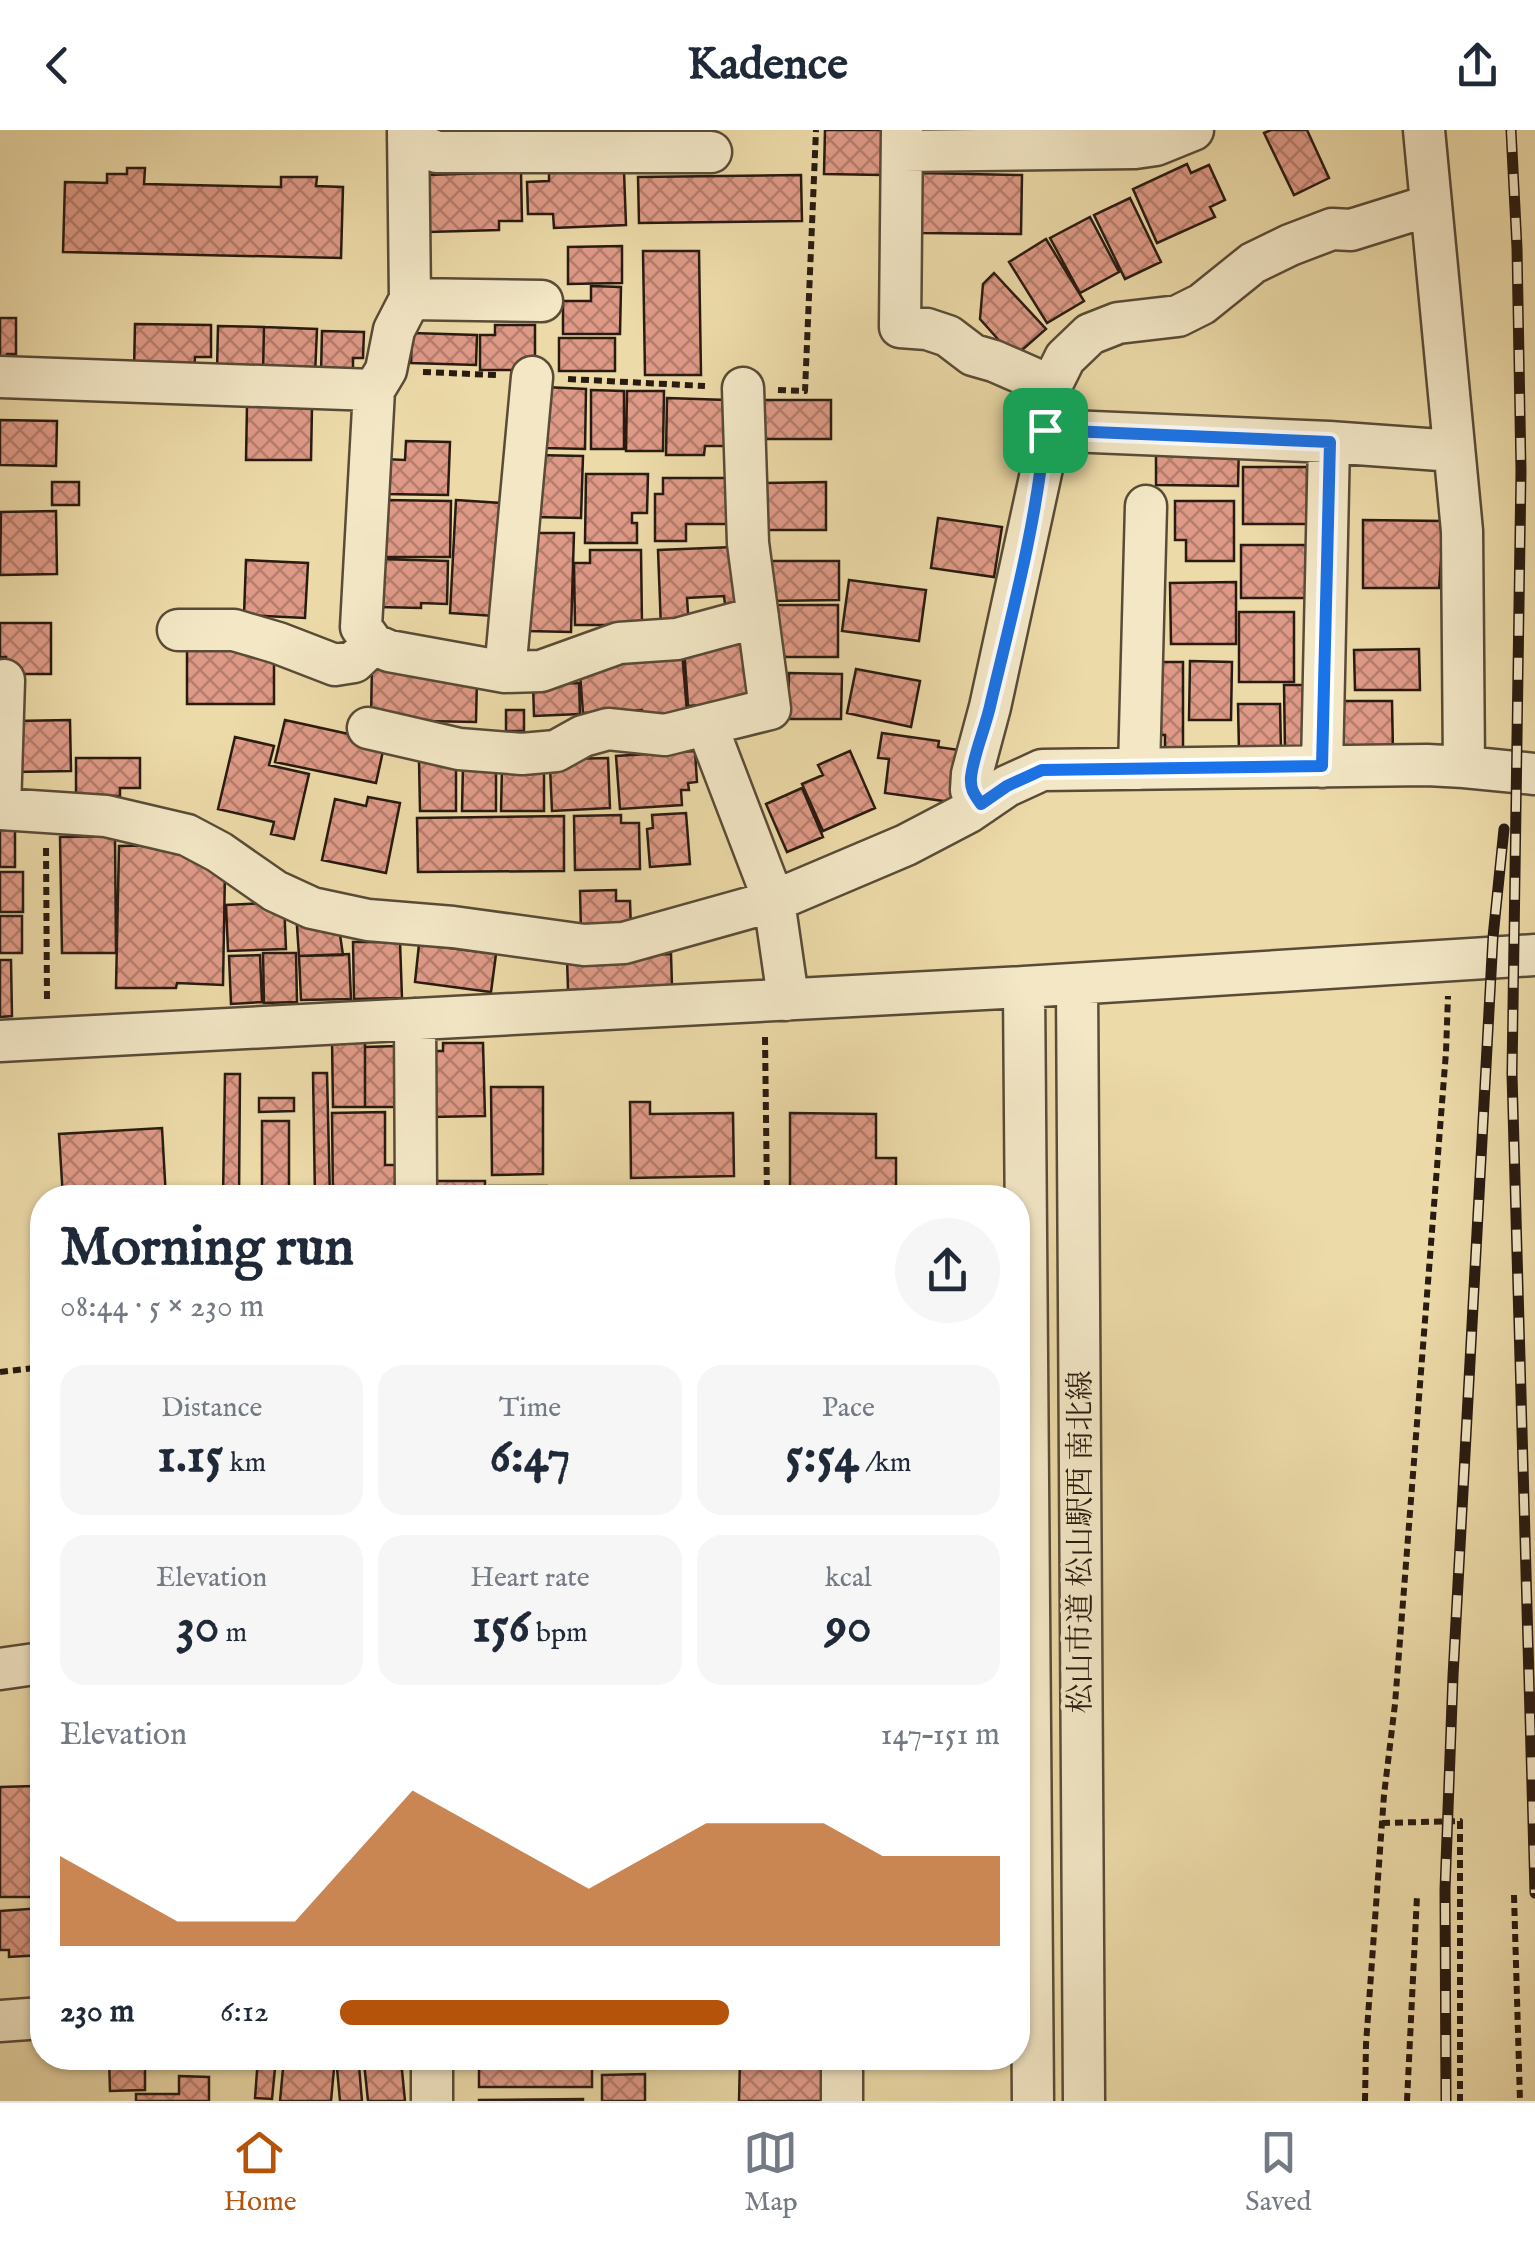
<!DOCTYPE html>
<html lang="en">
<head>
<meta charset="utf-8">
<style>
  :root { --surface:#fff; --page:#f6f6f7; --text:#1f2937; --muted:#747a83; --line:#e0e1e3; --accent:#b45309 }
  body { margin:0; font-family:"IM FELL English","Noto Serif JP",serif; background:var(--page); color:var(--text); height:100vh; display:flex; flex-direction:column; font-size:38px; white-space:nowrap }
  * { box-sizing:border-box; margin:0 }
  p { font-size:32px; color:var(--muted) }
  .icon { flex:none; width:55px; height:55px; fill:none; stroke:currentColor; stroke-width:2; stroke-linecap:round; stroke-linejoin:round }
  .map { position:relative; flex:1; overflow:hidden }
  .panel { position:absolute; left:30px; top:1055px; width:1000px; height:885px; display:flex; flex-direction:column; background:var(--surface); border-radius:40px; box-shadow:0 2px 8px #0004 }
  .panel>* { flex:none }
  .pin { position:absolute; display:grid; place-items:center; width:85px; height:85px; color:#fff; margin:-42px; border-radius:20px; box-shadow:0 5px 15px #0006 }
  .round { display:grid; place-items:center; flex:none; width:105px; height:105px; border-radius:52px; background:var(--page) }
  .head { display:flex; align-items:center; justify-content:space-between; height:170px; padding:0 30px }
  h1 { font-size:55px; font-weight:700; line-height:75px }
  .stats { display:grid; grid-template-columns:repeat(3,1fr); gap:15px; height:170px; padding:10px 30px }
  .stats div { display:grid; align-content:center; border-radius:25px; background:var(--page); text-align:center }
  .stats b { font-size:50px; font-weight:700 }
  .stats small { font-size:28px; font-weight:400 }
  .stats p { font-size:28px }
  .chart { height:280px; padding:20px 30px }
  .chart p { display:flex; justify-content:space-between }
  .chart svg { width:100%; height:180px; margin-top:10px; fill:var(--accent); opacity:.7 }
  ul { padding:0 30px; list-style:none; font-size:32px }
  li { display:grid; grid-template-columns:160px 120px 1fr; align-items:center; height:75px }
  li i { height:25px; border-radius:12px; background:var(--accent) }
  header { display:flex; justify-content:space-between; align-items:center; height:130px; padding:0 30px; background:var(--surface); font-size:45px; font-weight:700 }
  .tabs { display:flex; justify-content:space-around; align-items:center; height:140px; border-top:2px solid var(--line); background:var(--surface); font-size:28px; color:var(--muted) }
  .tabs a { display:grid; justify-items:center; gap:5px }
  .tabs .on { color:var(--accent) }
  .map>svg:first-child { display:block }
</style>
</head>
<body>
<header><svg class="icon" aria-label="back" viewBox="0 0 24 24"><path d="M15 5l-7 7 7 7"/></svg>Kadence<svg class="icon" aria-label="share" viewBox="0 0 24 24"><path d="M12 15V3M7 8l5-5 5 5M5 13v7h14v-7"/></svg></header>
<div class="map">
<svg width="1535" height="1971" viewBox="0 0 1535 1971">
  <defs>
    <pattern id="building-cross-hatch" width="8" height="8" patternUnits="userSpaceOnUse" patternTransform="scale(2.5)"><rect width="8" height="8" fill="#df9a87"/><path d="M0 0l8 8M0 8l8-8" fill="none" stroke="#b57d6d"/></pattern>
  </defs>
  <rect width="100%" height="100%" fill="#ecdaa8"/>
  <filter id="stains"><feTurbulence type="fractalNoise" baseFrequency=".002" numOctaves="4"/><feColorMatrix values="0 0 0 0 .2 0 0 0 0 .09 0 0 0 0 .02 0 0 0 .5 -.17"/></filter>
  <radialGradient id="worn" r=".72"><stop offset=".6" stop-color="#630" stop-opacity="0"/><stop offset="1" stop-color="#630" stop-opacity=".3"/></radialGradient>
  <path fill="url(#building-cross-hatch)" stroke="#281b11" stroke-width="2.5" d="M 825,0 L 883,0 L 882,45 L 824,44 Z
    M 1271,0 L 1307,0 L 1329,48 L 1294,65 L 1264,3 Z
    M 1187,34 L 1191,43 L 1209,35 L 1225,70 L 1210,77 L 1215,87 L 1157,113 L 1133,59 Z
    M 127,38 L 145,38 L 144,54 L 281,57 L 281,47 L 317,47 L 316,56 L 343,57 L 341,128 L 63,122 L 65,52 L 107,53 L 107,44 L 127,44 Z
    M 624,41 L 626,95 L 554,98 L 553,84 L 528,84 L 527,52 L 549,51 L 549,43 Z
    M 521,42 L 522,91 L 499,91 L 499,100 L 429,102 L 427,45 Z
    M 921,43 L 1022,45 L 1021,104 L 920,103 Z
    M 801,45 L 802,91 L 639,93 L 638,47 Z
    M 1130,68 L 1161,132 L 1125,149 L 1094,85 Z
    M 1090,87 L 1119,142 L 1080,163 L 1050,108 Z
    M 1046,109 L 1084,171 L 1047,193 L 1009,132 Z
    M 622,116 L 622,153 L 568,154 L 568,117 Z
    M 643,121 L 699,121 L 701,245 L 645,245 Z
    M 994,143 L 1046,199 L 1014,227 L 980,189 L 983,154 Z
    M 591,156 L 621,157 L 620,204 L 563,204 L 563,171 L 591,171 Z
    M 0,188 L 16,188 L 16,224 L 7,224 L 7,236 L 0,236 Z
    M 135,194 L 211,195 L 211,227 L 195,227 L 194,242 L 134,241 Z
    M 495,195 L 535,195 L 535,240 L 480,240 L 480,205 L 495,205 Z
    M 218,196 L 264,197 L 263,243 L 217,242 Z
    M 264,197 L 317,199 L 315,245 L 263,243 Z
    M 322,201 L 364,202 L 363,228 L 353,228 L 353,245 L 321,245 Z
    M 412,203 L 477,205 L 476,235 L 411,233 Z
    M 559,208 L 615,208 L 615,241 L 559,241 Z
    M 545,257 L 586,259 L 585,319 L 544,318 Z
    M 591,260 L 624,261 L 624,319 L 591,319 Z
    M 627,261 L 664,261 L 663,321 L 626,321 Z
    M 667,268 L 727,270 L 726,316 L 705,316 L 704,325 L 666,325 Z
    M 763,270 L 831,270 L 831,309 L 763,309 Z
    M 247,275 L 312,276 L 311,330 L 246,330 Z
    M 0,290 L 57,291 L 56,336 L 0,335 Z
    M 406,311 L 450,312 L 448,365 L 384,364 L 384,329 L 405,330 Z
    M 1156,312 L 1239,312 L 1238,356 L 1156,355 Z
    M 534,325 L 583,326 L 581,388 L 533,387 Z
    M 1243,337 L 1307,337 L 1307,394 L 1243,394 Z
    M 586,344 L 648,344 L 647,383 L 632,383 L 632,393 L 637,393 L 637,413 L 585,413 Z
    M 663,348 L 727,348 L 727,394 L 686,394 L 686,411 L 655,411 L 655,364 L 663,364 Z
    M 52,352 L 79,352 L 79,375 L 52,375 Z
    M 826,352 L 826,400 L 766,400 L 766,353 Z
    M 384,370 L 451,371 L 450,427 L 383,427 Z
    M 456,370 L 501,373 L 494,486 L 450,483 Z
    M 1175,371 L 1234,371 L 1234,431 L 1186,431 L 1186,410 L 1175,410 Z
    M 56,381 L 57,444 L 0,445 L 1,382 Z
    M 938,388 L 1002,397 L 994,447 L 931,438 Z
    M 1363,390 L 1444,391 L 1439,458 L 1363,458 Z
    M 528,403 L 574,403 L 571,502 L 526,501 Z
    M 1241,415 L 1317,415 L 1317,468 L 1241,468 Z
    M 733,417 L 744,474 L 725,474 L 724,466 L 687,468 L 689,497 L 661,498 L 658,420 Z
    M 590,420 L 641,420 L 642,495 L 575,495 L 574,433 L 590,433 Z
    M 379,429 L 448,431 L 447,474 L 421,473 L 421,478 L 378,477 Z
    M 246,430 L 308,433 L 305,488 L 244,485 Z
    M 769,431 L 839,431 L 839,470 L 769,471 Z
    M 849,450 L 926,460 L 919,511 L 842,501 Z
    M 1236,452 L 1236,514 L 1171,514 L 1170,453 Z
    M 776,475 L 838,475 L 838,527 L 776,527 Z
    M 1239,482 L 1294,482 L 1294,552 L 1239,552 Z
    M 0,493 L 51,493 L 51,544 L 6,544 L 6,527 L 0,527 Z
    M 745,513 L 750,571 L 688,576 L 684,517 Z
    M 1419,519 L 1420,560 L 1355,560 L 1354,520 Z
    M 187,520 L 274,520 L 274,574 L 187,574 Z
    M 682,522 L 687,582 L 643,585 L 642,580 L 583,583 L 579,530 Z
    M 1190,531 L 1232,532 L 1231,590 L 1189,590 Z
    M 1154,532 L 1183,532 L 1183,622 L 1165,622 L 1165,605 L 1154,605 Z
    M 372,533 L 477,548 L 476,592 L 371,590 Z
    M 856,539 L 920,551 L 911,597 L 847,583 Z
    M 789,543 L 842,544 L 841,589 L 788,589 Z
    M 579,553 L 580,584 L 534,586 L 533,554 Z
    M 1284,555 L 1316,555 L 1316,622 L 1285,622 Z
    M 1342,571 L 1392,571 L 1393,622 L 1343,622 Z
    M 1238,574 L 1280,574 L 1281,621 L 1239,621 Z
    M 506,580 L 524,580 L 524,601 L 506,601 Z
    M 70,590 L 71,641 L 14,642 L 14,591 Z
    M 285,590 L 385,612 L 376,653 L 275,632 Z
    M 882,603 L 939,611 L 938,617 L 959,620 L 951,672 L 885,663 L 889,629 L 878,628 Z
    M 235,607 L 274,616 L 269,635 L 309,644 L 294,709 L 271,704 L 274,692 L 218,679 Z
    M 695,621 L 697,652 L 688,653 L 689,660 L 681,660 L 682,675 L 620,679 L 616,626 Z
    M 850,621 L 875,678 L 823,701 L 802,654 L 823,645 L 818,635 Z
    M 76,628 L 140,628 L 140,658 L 120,658 L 120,666 L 76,666 Z
    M 608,628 L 610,678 L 552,681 L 550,637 L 567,629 Z
    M 419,629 L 456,629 L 456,681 L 420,681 Z
    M 463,635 L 496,635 L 496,681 L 462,681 Z
    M 502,638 L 544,639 L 544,681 L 501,681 Z
    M 802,658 L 823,707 L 787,722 L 766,674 Z
    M 368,667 L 400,673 L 386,743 L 322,730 L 335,669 L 366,676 Z
    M 686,683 L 690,734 L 650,737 L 647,699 L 653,698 L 652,685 Z
    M 621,685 L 621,693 L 639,693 L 640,739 L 575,740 L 574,686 Z
    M 564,686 L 564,741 L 418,742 L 417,688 Z
    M 0,700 L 15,700 L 15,737 L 0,737 Z
    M 115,706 L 116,823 L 62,823 L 60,707 Z
    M 177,715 L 225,740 L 223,855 L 177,853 L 176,858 L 116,858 L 119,716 Z
    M 0,742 L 23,742 L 23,782 L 0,782 Z
    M 616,760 L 616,771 L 630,771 L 631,801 L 581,802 L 580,761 Z
    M 284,772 L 286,819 L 228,821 L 226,775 Z
    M 296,782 L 339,798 L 343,825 L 299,826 Z
    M 0,786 L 22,786 L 22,823 L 0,823 Z
    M 353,812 L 400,812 L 402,868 L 354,869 Z
    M 419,814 L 496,824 L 491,862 L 415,852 Z
    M 263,823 L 296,823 L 297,872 L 264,873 Z
    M 349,824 L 351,869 L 301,870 L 299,826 Z
    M 671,824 L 672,856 L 568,860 L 567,828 Z
    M 260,825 L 262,872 L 231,874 L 229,826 Z
    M 0,830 L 11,830 L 12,886 L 0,887 Z
    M 332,909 L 365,909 L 365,977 L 333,977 Z
    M 443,913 L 483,913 L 485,986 L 430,987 L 429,921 L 443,921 Z
    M 397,916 L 398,977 L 365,977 L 365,917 Z
    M 313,943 L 327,943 L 330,1068 L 315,1068 Z
    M 225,944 L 240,944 L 239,1068 L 223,1068 Z
    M 491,957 L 543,957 L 543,1044 L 492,1045 Z
    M 259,968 L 294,968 L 294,981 L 259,982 Z
    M 630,972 L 650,972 L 650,984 L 733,983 L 734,1046 L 631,1048 Z
    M 385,982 L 385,1035 L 402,1035 L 403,1068 L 333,1068 L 332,983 Z
    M 790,983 L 876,984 L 876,1028 L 896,1028 L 896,1068 L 790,1068 Z
    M 262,991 L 289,991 L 289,1063 L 262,1063 Z
    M 162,998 L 166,1068 L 63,1068 L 59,1004 Z
    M 436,1051 L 485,1051 L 485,1068 L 436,1068 Z
    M 489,1056 L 547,1056 L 548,1068 L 489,1068 Z
    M 33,1656 L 35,1767 L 0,1767 L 0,1657 Z
    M 42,1778 L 42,1825 L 9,1827 L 9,1820 L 0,1820 L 0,1781 Z
    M 109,1928 L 182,1928 L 182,1936 L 145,1937 L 145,1960 L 110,1961 Z
    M 258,1928 L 276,1928 L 272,1969 L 255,1968 Z
    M 284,1928 L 335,1928 L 331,1971 L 280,1971 Z
    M 479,1928 L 592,1928 L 592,1957 L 479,1957 Z
    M 601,1928 L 694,1928 L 694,1930 Z
    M 740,1928 L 824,1928 L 824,1971 L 739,1971 Z
    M 401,1930 L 405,1971 L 368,1971 L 364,1933 Z
    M 359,1936 L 362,1971 L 340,1971 L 337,1938 Z
    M 645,1944 L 645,1971 L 602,1971 L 602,1945 Z
    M 179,1946 L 209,1947 L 209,1971 L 136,1971 L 136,1964 L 179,1964 Z
    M 583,1969 L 583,1971 L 479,1971 L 479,1970 Z"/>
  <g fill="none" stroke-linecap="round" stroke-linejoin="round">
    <defs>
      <path id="street" d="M 902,0 L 900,197 L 927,199 L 948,206 L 973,225 L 994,231 L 1051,256
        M 1424,0 L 1462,401 L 1464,637 L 1535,644
        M 408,10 L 437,22 L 711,22
        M 902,21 L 1135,18 L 1156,15 L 1193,0
        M 410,169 L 542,171
        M 0,247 L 374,260 L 386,240 L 394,200 L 410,169 L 408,0
        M 1045,300 L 1329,312 L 1454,321
        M 178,500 L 234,500 L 278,513 L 335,535 L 354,532 L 373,514 L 389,521 L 505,542 L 541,541 L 619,513 L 677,509 L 758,487
        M 373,514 L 361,497 L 374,260
        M 505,542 L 532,247
        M 707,596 L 774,771 L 786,854 L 786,870
        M 368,598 L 459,619 L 522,624 L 556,621 L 583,606 L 608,599 L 665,605 L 770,579 L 748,413 L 743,258
        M 1322,637 L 1329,312
        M 1139,639 L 1146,376
        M 981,674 L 971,660 L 972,644 L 990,577 L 1042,338 L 1051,256 L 1065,228 L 1090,204 L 1118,193 L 1178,186 L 1202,174 L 1253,133 L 1290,115 L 1332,99 L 1351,100 L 1431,75
        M 0,679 L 106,686 L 187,705 L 219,722 L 275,761 L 312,778 L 368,790 L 453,797 L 584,815 L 624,813 L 774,771 L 906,715 L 969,682 L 1007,656 L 1042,640 L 1427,635 L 1464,637
        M 0,679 L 4,550
        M 1077,854 L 1084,1971
        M 1024,857 L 1033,1971
        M 415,889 L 416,1068
        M 0,911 L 1024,857 L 1535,825
        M 0,1539 L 42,1533
        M 0,1891 L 42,1888
        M 432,1971 L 432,1928
        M 842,1971 L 842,1928"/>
    </defs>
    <use href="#street" stroke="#594b37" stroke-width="45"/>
    <path stroke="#281b11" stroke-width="6" stroke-dasharray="8 5" stroke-linecap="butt" d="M 423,242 L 496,245
      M 568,249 L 705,256
      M 778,260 L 805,261 L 816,0
      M 46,718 L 47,871
      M 765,907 L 767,1068
      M 0,1242 L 42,1237
      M 1382,1693 L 1460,1691 L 1460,1971
      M 1514,1765 L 1520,1971
      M 1365,1971 L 1366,1914 L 1384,1665 L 1395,1574 L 1446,922 L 1448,866
      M 1407,1971 L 1417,1766"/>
    <use href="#street" stroke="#f3e7c6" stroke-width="40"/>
    <defs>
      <path id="rail" d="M 1511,0 L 1517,118 L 1521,341 L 1512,944 L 1535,1763
        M 1446,1971 L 1445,1760 L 1453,1546 L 1493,807 L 1504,699"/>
    </defs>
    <use href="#rail" stroke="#281b11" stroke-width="11"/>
    <use href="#rail" stroke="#f3e7c6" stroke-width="8" stroke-dasharray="22" stroke-linecap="butt"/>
  </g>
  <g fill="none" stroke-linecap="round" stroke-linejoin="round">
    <defs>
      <path id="route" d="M 1045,300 L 1330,312 L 1322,636 L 1042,640 L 1007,656 L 981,674 C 974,664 970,659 971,647 C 974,622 986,597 991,572 C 1012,484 1037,391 1045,300 Z"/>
    </defs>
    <use href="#route" stroke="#fff" stroke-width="20"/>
    <use href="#route" stroke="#1a73e8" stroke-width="12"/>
  </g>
  <g text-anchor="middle" stroke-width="9" stroke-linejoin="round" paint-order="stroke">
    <g font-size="30" fill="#281b11" stroke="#f3e7c6">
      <text transform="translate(1080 1412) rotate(-90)" y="10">松山市道 松山駅西 南北線</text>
    </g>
  </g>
  <rect width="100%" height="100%" filter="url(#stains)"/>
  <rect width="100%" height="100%" fill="url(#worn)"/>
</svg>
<div class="pin" style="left:1045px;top:300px;background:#1e9e55"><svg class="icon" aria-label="arrive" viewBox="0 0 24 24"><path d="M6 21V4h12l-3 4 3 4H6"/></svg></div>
<section class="panel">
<div class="head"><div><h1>Morning run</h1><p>08:44 · 5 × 230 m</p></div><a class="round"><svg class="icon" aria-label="share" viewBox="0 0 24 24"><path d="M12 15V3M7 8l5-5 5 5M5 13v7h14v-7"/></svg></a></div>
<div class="stats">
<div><p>Distance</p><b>1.15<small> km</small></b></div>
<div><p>Time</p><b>6:47</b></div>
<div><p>Pace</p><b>5:54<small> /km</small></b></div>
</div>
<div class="stats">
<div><p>Elevation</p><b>30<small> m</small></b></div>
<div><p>Heart rate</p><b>156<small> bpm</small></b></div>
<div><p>kcal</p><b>90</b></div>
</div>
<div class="chart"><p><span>Elevation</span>147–151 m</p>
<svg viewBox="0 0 160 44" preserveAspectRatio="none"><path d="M0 44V22L10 30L20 38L30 38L40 38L50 22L60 6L70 14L80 22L90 30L100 22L110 14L120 14L130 14L140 22L150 22L160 22V44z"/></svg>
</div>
<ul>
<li><b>230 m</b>6:12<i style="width:59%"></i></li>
</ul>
</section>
</div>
<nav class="tabs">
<a class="on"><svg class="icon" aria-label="home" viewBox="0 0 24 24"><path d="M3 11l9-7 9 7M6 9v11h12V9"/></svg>Home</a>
<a><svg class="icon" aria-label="map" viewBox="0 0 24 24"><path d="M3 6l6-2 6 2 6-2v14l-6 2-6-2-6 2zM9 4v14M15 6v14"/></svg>Map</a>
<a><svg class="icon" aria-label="saved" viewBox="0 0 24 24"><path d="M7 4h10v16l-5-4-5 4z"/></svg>Saved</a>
</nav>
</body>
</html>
